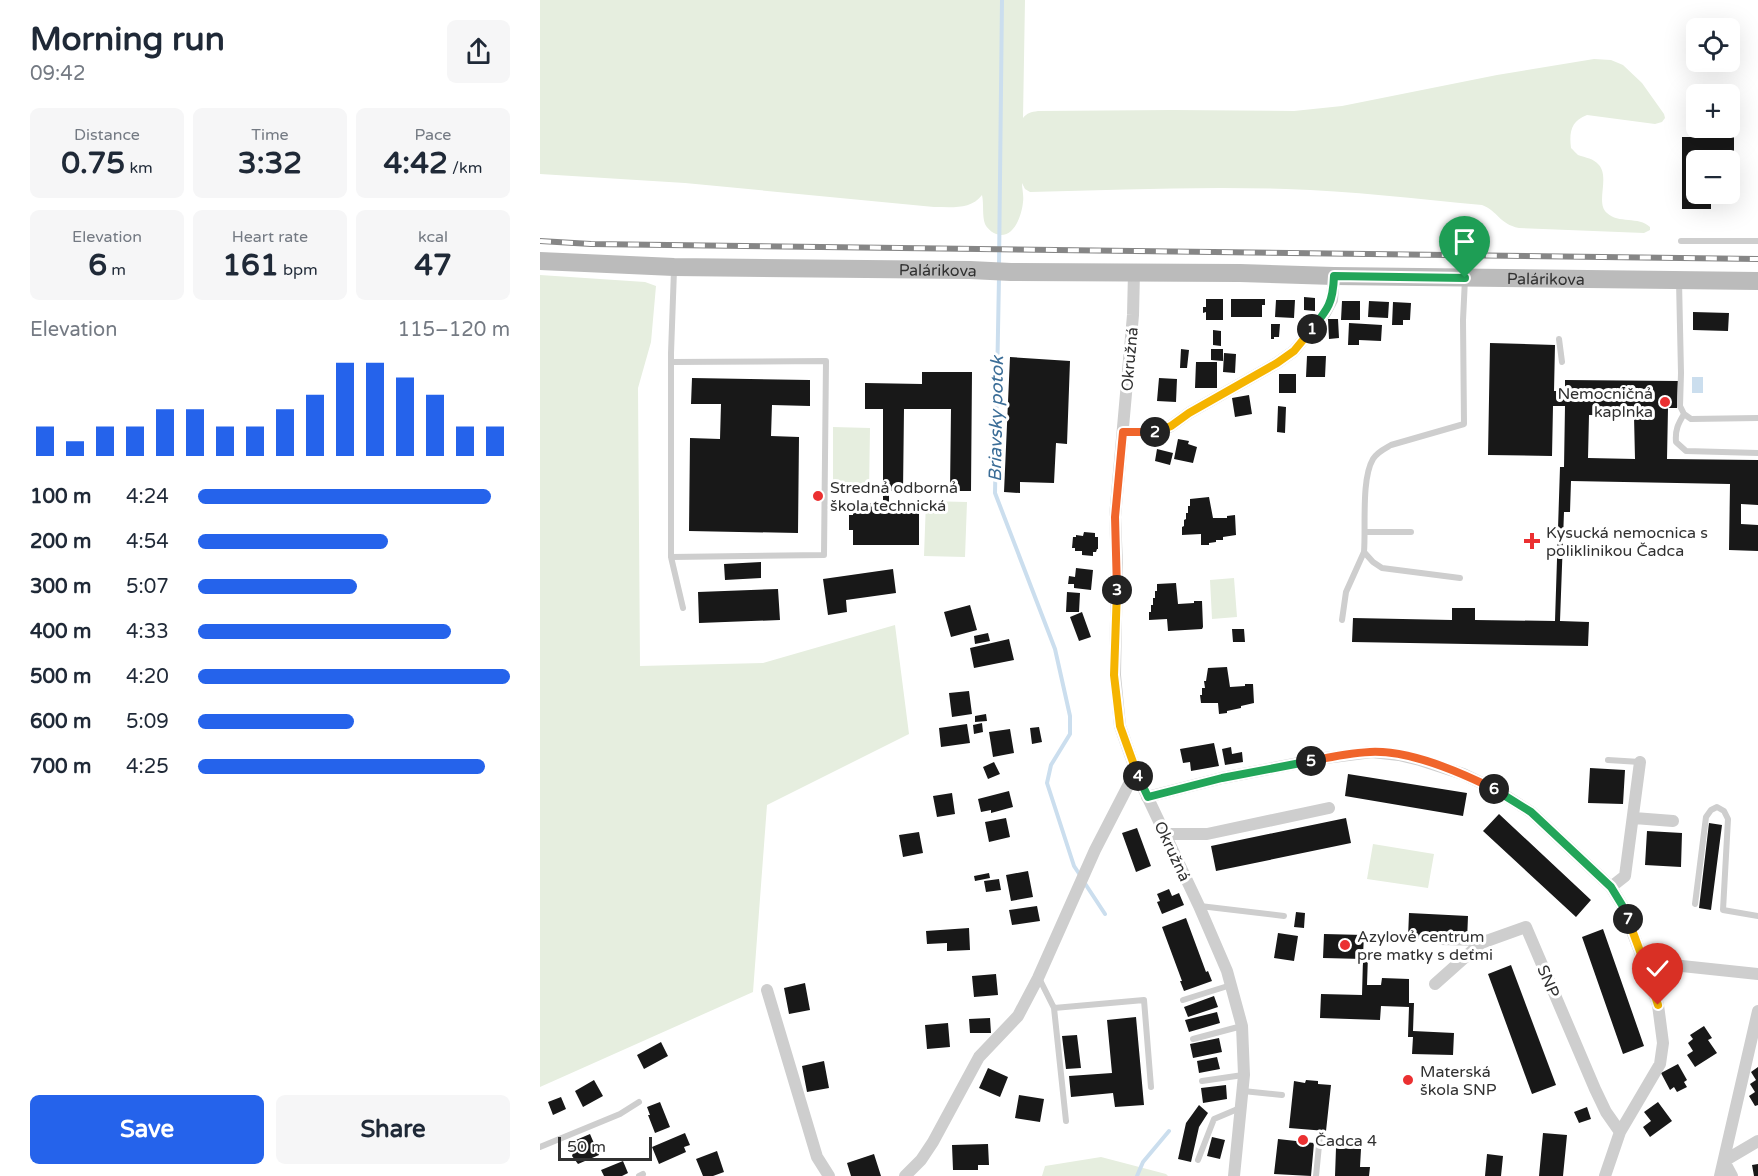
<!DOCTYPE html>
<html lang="en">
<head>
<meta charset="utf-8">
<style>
  :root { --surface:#fff; --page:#f6f6f7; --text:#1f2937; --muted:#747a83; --accent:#2563eb }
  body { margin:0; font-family:"Varela Round",sans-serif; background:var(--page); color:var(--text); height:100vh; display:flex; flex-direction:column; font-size:22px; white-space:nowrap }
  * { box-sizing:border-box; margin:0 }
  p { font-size:20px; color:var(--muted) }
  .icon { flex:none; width:33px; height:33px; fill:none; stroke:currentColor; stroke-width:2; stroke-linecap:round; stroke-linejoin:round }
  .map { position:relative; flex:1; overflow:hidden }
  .drawer { display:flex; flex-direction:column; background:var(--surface); width:540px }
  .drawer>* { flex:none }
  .buttons { position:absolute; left:1146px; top:18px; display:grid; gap:12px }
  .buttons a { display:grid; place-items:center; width:54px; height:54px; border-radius:9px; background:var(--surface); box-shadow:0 6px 24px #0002; font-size:30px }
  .scale { position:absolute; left:18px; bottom:15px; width:94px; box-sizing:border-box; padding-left:6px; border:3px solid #313131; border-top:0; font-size:16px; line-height:21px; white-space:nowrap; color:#313131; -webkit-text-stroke:4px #fff; paint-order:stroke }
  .pin { position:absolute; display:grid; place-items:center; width:51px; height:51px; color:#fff; margin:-62px -26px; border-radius:50% 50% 50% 0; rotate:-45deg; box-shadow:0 0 6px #0007 }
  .pin .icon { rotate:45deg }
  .km { position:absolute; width:30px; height:30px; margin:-15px; border-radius:50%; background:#222; color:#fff; font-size:16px; line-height:30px; text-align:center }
  .round { display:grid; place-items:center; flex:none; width:63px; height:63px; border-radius:9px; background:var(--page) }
  .head { display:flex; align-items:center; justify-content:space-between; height:102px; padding:0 30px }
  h1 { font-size:33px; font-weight:700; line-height:45px }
  .metrics { display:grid; grid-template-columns:repeat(3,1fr); gap:9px; height:102px; padding:6px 30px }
  .metrics div { display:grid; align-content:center; border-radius:9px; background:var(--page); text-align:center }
  .metrics b { font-size:30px; font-weight:700 }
  .metrics small { font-size:16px; font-weight:400 }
  .metrics p { font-size:16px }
  .chart { height:168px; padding:12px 30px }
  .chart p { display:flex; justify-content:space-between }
  .chart svg { width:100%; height:108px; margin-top:6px; stroke:var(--accent); stroke-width:6 }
  .action { display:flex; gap:12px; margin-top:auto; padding:12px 30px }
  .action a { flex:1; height:69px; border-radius:9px; background:var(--accent); color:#fff; font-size:24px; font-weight:700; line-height:69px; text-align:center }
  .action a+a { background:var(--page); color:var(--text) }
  ul { padding:0 30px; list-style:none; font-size:20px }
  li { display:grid; grid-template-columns:96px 72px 1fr; align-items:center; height:45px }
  li i { height:15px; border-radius:8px; background:var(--accent) }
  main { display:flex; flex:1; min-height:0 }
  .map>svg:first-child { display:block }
</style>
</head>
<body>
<main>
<section class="drawer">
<div class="head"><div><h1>Morning run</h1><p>09:42</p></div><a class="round"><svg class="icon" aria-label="share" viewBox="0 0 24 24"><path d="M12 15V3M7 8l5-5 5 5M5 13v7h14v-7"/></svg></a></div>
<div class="metrics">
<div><p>Distance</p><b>0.75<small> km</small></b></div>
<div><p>Time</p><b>3:32</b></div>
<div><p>Pace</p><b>4:42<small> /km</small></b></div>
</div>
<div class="metrics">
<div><p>Elevation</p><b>6<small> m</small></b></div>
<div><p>Heart rate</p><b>161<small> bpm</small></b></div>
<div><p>kcal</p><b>47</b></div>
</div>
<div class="chart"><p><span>Elevation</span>115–120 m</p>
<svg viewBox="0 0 160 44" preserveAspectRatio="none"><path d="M5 44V32M15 44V38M25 44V32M35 44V32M45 44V25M55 44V25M65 44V32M75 44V32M85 44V25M95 44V19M105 44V6M115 44V6M125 44V12M135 44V19M145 44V32M155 44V32"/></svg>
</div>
<ul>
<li><b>100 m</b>4:24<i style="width:94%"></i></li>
<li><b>200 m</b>4:54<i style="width:61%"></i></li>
<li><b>300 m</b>5:07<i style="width:51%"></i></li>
<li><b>400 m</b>4:33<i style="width:81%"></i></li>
<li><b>500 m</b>4:20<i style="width:100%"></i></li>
<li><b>600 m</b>5:09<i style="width:50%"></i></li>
<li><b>700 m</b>4:25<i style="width:92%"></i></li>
</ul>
<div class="action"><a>Save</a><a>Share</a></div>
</section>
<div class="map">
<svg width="1218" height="1176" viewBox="0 0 1218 1176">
  <rect width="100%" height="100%" fill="#fff"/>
  <path fill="#e6eedf" d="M 0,0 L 485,0 L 483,118 C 487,113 491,112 498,111 L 632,110 L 754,111 L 802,106 L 957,75 L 1054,59 L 1071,60 L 1083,65 L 1102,83 L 1124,114 L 1125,118 L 1122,122 L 1115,124 L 1047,115 C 1031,121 1029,132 1031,148 C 1034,151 1036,153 1038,155 C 1046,158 1053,158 1059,165 C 1070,178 1055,203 1067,213 C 1078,224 1099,216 1110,227 L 1110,230 L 1104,233 L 979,228 C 959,224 958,211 942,205 C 877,199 811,191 746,189 C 661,186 575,190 490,192 L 485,189 L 482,183 C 482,189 484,196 483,202 C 482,214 475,236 460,235 C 454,234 448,230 445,224 C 442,216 444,204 442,195 C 431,210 411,207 394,207 L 145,183 L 0,174 Z
    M 0,275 L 105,282 L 116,286 L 111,342 L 98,388 L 100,666 L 223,663 L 355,625 L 369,734 L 227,805 L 213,992 L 0,1087 Z
    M 293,427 L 330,428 L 329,491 L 293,491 Z
    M 386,501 L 427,502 L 425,557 L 384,556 Z
    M 694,578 L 697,617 L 672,619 L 670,580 Z
    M 833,844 L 894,854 L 888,888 L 827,879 Z
    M 561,1157 L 626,1174 L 628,1176 L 502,1176 L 505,1166 Z"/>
  <path fill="#cbdeee" d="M 1152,377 L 1163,377 L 1163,393 L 1152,393 Z"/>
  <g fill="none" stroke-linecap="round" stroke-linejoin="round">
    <path stroke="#cbdeee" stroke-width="4" d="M 459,267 L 462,0
      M 459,277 L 455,493 L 515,649 L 530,716 L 530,734 L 511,765 L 507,783 L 534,866 L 540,875
      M 544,882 L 565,914
      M 597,1176 L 603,1162 L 629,1131"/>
  </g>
  <path fill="#181818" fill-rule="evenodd" d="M 1142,137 L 1194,137 L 1194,154 L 1161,154 L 1161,160 L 1156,160 L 1156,194 L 1171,194 L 1171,209 L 1142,209 Z
    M 764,297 L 775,298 L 775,311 L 764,310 Z
    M 666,299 L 683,299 L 683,320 L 666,320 L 666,312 L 663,313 L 663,307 L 666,307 Z
    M 691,299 L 725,299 L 725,305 L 722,305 L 722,317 L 691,317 Z
    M 736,300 L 755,300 L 754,318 L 735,317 Z
    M 802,301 L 820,301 L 820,320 L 801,320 Z
    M 829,301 L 849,302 L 848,318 L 828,317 Z
    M 853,302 L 871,303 L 870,320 L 863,320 L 863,325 L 852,325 Z
    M 1153,312 L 1189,313 L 1188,331 L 1153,330 Z
    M 788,319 L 798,319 L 799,338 L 789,339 Z
    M 809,323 L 842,325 L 841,341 L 819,340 L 819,345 L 808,345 Z
    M 731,324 L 740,324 L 739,337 L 734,337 L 734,339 L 731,339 Z
    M 673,330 L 681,331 L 681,346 L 673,345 Z
    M 950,343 L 1015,345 L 1014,391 L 1025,391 L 1025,380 L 1138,381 L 1137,408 L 1128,408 L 1127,459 L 1218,460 L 1218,505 L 1201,504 L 1201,524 L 1218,525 L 1218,551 L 1189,550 L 1190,484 L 1031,481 L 1030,512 L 1024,512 L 1020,621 L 1049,622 L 1048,646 L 812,642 L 813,618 L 912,620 L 912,608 L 935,608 L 935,620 L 1015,621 L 1020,467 L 1024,467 L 1025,406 L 1013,406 L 1012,456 L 948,455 ZM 1049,415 L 1094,416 L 1095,459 L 1048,458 Z
    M 641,349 L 649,350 L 647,368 L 640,368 Z
    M 671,349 L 683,349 L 683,361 L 671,360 Z
    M 684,353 L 696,354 L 695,373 L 683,372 Z
    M 767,356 L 786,356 L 785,377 L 766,377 Z
    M 470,357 L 530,361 L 527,444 L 516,443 L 514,483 L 480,482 L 480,493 L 464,492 Z
    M 656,362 L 677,362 L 677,388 L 655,388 Z
    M 382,372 L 432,372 L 431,491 L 410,491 L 411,409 L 364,409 L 363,491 L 349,491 L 349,503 L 379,503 L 379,545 L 313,545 L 313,530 L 309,530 L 309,515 L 313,515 L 313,503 L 343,503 L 343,409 L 325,409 L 325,383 L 382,384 Z
    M 739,374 L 756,374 L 756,393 L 739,393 Z
    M 152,378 L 270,380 L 270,406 L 232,405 L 231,436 L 259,437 L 258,533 L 149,531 L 150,438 L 180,439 L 181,404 L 151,404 Z
    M 619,378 L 637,379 L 636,402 L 617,401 Z
    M 709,395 L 712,414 L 695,417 L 692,398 Z
    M 738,406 L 746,407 L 745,433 L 737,432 Z
    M 638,439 L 649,441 L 648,444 L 657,447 L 653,463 L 634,459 Z
    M 617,449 L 633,453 L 630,465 L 615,461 Z
    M 669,497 L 673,518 L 687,518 L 687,516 L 695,515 L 696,535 L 683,537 L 683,540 L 676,540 L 676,542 L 669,543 L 669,545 L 661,545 L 661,534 L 642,535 L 642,527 L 644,526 L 644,520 L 646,519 L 646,513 L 648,513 L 648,506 L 650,506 L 650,499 Z
    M 544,532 L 555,533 L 555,537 L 558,537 L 558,549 L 557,549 L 556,552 L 553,552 L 553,556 L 542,555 L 542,551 L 535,551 L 535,548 L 532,548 L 533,537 L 536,537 L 536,535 L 543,536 Z
    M 221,562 L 221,578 L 185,580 L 184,564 Z
    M 536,568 L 553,570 L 551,590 L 534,588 L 534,584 L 528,584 L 529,576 L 535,577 Z
    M 353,569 L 356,593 L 306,600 L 307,612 L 288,615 L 283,579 Z
    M 636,583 L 638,604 L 654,603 L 654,601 L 662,601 L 663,627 L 662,629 L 628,631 L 627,619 L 609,620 L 609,612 L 611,612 L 611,605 L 613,605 L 613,598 L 615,598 L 615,591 L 617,591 L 617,584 Z
    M 238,589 L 240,620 L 159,623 L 158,592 Z
    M 527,592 L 540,593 L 539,612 L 526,612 Z
    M 430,605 L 437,630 L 411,637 L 404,612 Z
    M 542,612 L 551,637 L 539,641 L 530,617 Z
    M 692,629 L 704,629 L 705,642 L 693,642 Z
    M 448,633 L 450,641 L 435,644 L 434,636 Z
    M 469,639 L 474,660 L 434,668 L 430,648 Z
    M 687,667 L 690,687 L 705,686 L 705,684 L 713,684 L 714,703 L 701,706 L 701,708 L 687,711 L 687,713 L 679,714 L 678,703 L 661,703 L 660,695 L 662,695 L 662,688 L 665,688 L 664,681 L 666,681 L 668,668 Z
    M 429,691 L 432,714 L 412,717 L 409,693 Z
    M 446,714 L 447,721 L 435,722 L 435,716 Z
    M 442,723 L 443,732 L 434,734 L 433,725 Z
    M 427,724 L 430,743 L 401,747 L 399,728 Z
    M 499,727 L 502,742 L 492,744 L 490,728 Z
    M 470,729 L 474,753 L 453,757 L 449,732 Z
    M 674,743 L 679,766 L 651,771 L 650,762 L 643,763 L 640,749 Z
    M 691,747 L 692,754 L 702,752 L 703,762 L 685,765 L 682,749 Z
    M 454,762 L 460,774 L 448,779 L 443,767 Z
    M 1050,768 L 1085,770 L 1083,804 L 1048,803 Z
    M 808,774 L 927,793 L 923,816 L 805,796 Z
    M 469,791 L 473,807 L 451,813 L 451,810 L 441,812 L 438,799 Z
    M 412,793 L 415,814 L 397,817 L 393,796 Z
    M 959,814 L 1051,900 L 1036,917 L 943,831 Z
    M 466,818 L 470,837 L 449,842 L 445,822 Z
    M 806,818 L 811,843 L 676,871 L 671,846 Z
    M 1169,823 L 1182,825 L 1171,910 L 1159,908 Z
    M 597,828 L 611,866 L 596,872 L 582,833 Z
    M 1107,831 L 1142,833 L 1141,867 L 1105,865 Z
    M 379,832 L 383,853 L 363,857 L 359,835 Z
    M 488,871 L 493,897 L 471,901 L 466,875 Z
    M 449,873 L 450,878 L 435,881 L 434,876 Z
    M 459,879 L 461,890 L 446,892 L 444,881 Z
    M 629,889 L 632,896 L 639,893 L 644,905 L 622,914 L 617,902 L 620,901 L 617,894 Z
    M 497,906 L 500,921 L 472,925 L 469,910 Z
    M 756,912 L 765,913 L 764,928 L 754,927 Z
    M 869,913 L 928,916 L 927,941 L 868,938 Z
    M 646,918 L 666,972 L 668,971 L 672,981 L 644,991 L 640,981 L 642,981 L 622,927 Z
    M 429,928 L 430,950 L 407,951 L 407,943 L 387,944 L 386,931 Z
    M 1063,929 L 1104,1046 L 1083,1054 L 1042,937 Z
    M 738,933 L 758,936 L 754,961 L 734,958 Z
    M 784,934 L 824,935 L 823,955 L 828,955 L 827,985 L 841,985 L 842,978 L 869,979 L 869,1003 L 874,1003 L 873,1031 L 914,1033 L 913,1055 L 872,1054 L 873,1037 L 868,1037 L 869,1007 L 841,1006 L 840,1020 L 780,1018 L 781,994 L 822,995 L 823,959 L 783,958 Z
    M 971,965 L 1016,1085 L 992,1094 L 948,974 Z
    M 456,974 L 458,995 L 434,997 L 432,976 Z
    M 265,983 L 270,1010 L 249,1014 L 244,988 Z
    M 674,996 L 678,1007 L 648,1017 L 644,1007 Z
    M 677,1012 L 680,1023 L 649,1032 L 645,1020 Z
    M 596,1017 L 604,1105 L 575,1107 L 573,1093 L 531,1097 L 529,1076 L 572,1073 L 567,1020 Z
    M 450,1018 L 451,1033 L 430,1033 L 429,1019 Z
    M 408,1023 L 410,1047 L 387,1049 L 385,1025 Z
    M 1164,1026 L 1172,1038 L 1168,1040 L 1177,1053 L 1155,1067 L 1147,1055 L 1153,1051 L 1148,1043 L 1153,1039 L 1150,1035 Z
    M 537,1035 L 541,1068 L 526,1069 L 522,1036 Z
    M 679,1038 L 682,1052 L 653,1058 L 650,1044 Z
    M 121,1042 L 128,1056 L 104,1069 L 97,1055 Z
    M 677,1057 L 680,1069 L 659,1073 L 657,1061 Z
    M 284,1061 L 289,1088 L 267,1092 L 262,1066 Z
    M 1138,1064 L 1147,1080 L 1144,1082 L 1147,1087 L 1137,1092 L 1134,1087 L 1130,1090 L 1121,1073 Z
    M 1218,1067 L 1218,1105 L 1215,1106 L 1209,1096 L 1215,1092 L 1210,1084 L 1216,1080 L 1211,1072 Z
    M 448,1068 L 468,1077 L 460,1097 L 439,1088 Z
    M 54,1080 L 63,1096 L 43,1107 L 35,1091 Z
    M 766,1080 L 778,1081 L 778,1084 L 791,1085 L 786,1131 L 749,1128 L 754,1081 L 765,1083 Z
    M 686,1085 L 687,1099 L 663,1103 L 661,1088 Z
    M 479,1095 L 504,1099 L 500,1122 L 475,1118 Z
    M 21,1097 L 26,1109 L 13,1115 L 8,1102 Z
    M 120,1102 L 130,1127 L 115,1133 L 108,1115 L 110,1115 L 107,1107 Z
    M 1118,1102 L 1132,1121 L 1110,1137 L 1103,1127 L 1111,1121 L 1104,1112 Z
    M 659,1105 L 668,1113 L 659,1127 L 651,1162 L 638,1159 L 646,1123 Z
    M 1047,1107 L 1051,1119 L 1039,1123 L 1034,1112 Z
    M 145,1133 L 150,1145 L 144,1147 L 146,1152 L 119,1164 L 112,1147 Z
    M 1003,1133 L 1027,1135 L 1023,1176 L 999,1176 Z
    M 50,1134 L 59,1155 L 38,1164 L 32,1156 L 33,1153 L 29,1143 Z
    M 672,1137 L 685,1140 L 680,1159 L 667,1156 Z
    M 738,1139 L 774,1143 L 771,1176 L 734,1174 Z
    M 448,1144 L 449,1165 L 438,1165 L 438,1170 L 413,1170 L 412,1145 Z
    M 796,1148 L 821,1149 L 820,1167 L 830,1167 L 829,1176 L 795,1176 Z
    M 177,1151 L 184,1172 L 173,1176 L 163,1176 L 156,1159 Z
    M 334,1154 L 341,1176 L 311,1176 L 307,1163 Z
    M 947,1154 L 963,1156 L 961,1176 L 945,1176 Z
    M 83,1161 L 88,1173 L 82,1176 L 64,1176 L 61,1170 Z
    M 1218,1164 L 1218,1176 L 1214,1176 L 1212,1165 Z"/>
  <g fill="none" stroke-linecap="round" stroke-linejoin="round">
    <path stroke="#cecece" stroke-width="6" d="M 1141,241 L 1218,241
      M 1139,281 L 1141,373 L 1140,406 L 1144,414 C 1138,424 1135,430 1136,442 L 1146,451 L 1218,453
      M 1019,339 L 1022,362
      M 131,362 L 286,361 L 284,555 L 131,557 L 131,353 L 134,270
      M 1144,414 L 1151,419 L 1218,418
      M 825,532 L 871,532
      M 131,557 L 143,608
      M 920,578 L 842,568 L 833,562 L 824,552 C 826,528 821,479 833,459 C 837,452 844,449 851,445 L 924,424 L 923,320 L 925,279
      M 802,620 L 806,592 L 824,552
      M 1068,760 L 1100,762
      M 1155,904 L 1166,817 L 1171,810 L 1177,807 L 1184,811 L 1188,819 L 1183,910 L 1218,916
      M 660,906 L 744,916
      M 901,942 L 941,943
      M 499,978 L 514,1008 L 604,1000 L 611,1087
      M 643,1000 L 691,985
      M 514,1008 L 526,1121
      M 653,1039 L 702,1026
      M 662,1081 L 703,1075
      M 703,1091 L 742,1095
      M 0,1147 L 80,1114 L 99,1102
      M 658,1160 L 674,1119 L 700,1108
      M 99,1176 L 103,1174
      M 776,1176 L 780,1135"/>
    <path stroke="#cecece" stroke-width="12" d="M 594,272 L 593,315 L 575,517 L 577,564 L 575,675 L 580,726 L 598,777 L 659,906 L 687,971 L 702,1026 L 704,1075 L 694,1176
      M 583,432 L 618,432 L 631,426 L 649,413 L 737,363 L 754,351 L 785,313 L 792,300 L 794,276
      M 607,797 L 682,778 L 785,758 L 832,752 L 859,755 L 880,760 L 923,774 L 958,791 L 991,812 L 1071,887 L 1082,905 L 1104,962 L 1118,1005 L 1123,1043 L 1120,1064 L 1080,1132 L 1065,1176
      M 1094,818 L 1133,821
      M 625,834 L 667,834 L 789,808
      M 1071,887 L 1085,876 L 1100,762
      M 1104,962 L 1218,974
      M 895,984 L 941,943 L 986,927 L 1055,1089 L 1066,1112 L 1080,1132
      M 227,990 L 277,1157 L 289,1176
      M 365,1176 L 381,1160 L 393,1142 L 439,1057 L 478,1016 L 498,978 L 555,850 L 589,784 L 598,777
      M 1180,1176 L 1218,1011
      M 1192,1176 L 1184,1161 L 1218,1141"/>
    <path stroke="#bbb" stroke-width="18" id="s1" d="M 0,261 L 134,267 L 430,270 L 471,272 L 700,273 L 794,276 L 1218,281"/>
    <defs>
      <path id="rail" d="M 0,241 L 51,244 L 1218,259"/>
    </defs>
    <use href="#rail" stroke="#868686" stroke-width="6"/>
    <use href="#rail" stroke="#fff" stroke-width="4" stroke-dasharray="11" stroke-linecap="butt"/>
  </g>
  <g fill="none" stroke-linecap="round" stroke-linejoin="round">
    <defs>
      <path id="split-1" d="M 772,329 C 788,309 793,303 794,276 L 925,278"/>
      <path id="split-2" d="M 615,432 L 631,426 L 649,413 L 737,363 L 754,351 L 772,329"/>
      <path id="split-3" d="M 577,590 L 575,517 L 583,432 L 615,432"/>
      <path id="split-4" d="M 577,590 L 574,675 L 580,726 L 598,776"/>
      <path id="split-5" d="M 598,776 L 608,797 L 682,778 L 771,761"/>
      <path id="split-6" d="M 771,761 C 790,757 810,753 830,752 C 869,750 920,772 954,789"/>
      <path id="split-7" d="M 954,789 L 991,812 L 1071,887 L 1082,905 L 1088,919"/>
      <path id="split-8" d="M 1088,919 L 1104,962 L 1118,1005"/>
    </defs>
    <use href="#split-1" stroke="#fff" stroke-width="12"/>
    <use href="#split-2" stroke="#fff" stroke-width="12"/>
    <use href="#split-3" stroke="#fff" stroke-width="12"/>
    <use href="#split-4" stroke="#fff" stroke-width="12"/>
    <use href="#split-5" stroke="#fff" stroke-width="12"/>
    <use href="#split-6" stroke="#fff" stroke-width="12"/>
    <use href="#split-7" stroke="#fff" stroke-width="12"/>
    <use href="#split-8" stroke="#fff" stroke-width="12"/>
    <use href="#split-1" stroke="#22a559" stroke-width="8"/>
    <use href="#split-2" stroke="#f5b400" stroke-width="8"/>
    <use href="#split-3" stroke="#f0652b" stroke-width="8"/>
    <use href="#split-4" stroke="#f5b400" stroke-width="8"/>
    <use href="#split-5" stroke="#22a559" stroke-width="8"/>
    <use href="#split-6" stroke="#f0652b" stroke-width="8"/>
    <use href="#split-7" stroke="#22a559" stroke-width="8"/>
    <use href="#split-8" stroke="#f5b400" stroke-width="8"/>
  </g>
  <g fill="#eb3031" stroke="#fff" stroke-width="2">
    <circle cx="1125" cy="402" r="6"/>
    <circle cx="278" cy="496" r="6"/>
    <path d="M989 532h6v6h6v6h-6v6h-6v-6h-6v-6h6z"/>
    <circle cx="805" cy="945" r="6"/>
    <circle cx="868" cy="1080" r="6"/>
    <circle cx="763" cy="1140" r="6"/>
  </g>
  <g text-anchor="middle" stroke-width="6" stroke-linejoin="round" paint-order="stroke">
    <g font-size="16" fill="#313131" stroke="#fff">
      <text dy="6" stroke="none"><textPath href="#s1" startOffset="398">Palárikova</textPath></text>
      <text dy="6" stroke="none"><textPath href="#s1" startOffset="1006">Palárikova</textPath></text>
      <text transform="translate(589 359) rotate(-85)" y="6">Okružná</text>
      <text transform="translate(633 851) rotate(65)" y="6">Okružná</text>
      <text transform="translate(1009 981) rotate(67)" y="6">SNP</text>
    </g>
    <g font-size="16" fill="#313131" stroke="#fff" text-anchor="start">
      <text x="1113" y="399" text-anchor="end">Nemocničná<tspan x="1113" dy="18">kaplnka</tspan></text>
      <text x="290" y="493">Stredná odborná<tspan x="290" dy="18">škola technická</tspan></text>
      <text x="1006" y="538">Kysucká nemocnica s<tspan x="1006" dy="18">poliklinikou Čadca</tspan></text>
      <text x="817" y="942">Azylové centrum<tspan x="817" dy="18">pre matky s deťmi</tspan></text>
      <text x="880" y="1077">Materská<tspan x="880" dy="18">škola SNP</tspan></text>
      <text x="775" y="1146">Čadca 4</text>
    </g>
    <g font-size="18" font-style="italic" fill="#3b6d97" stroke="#fff">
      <text transform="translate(456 419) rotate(-89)" y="6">Briavsky potok</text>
    </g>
  </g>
</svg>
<div class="buttons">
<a><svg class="icon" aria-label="locate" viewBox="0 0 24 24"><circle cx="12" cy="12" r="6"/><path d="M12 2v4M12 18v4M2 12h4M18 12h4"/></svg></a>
<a>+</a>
<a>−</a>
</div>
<div class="scale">50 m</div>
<div class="pin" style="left:925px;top:278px;background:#1e9e55"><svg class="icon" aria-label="arrive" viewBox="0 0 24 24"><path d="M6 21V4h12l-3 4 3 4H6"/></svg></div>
<div class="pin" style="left:1118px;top:1005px;background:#d93025"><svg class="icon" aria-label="check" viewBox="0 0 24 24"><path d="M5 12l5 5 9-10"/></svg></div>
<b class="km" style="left:772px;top:329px">1</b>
<b class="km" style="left:615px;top:432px">2</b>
<b class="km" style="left:577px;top:590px">3</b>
<b class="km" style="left:598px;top:776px">4</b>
<b class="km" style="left:771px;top:761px">5</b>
<b class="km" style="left:954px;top:789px">6</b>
<b class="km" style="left:1088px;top:919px">7</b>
</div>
</main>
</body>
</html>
